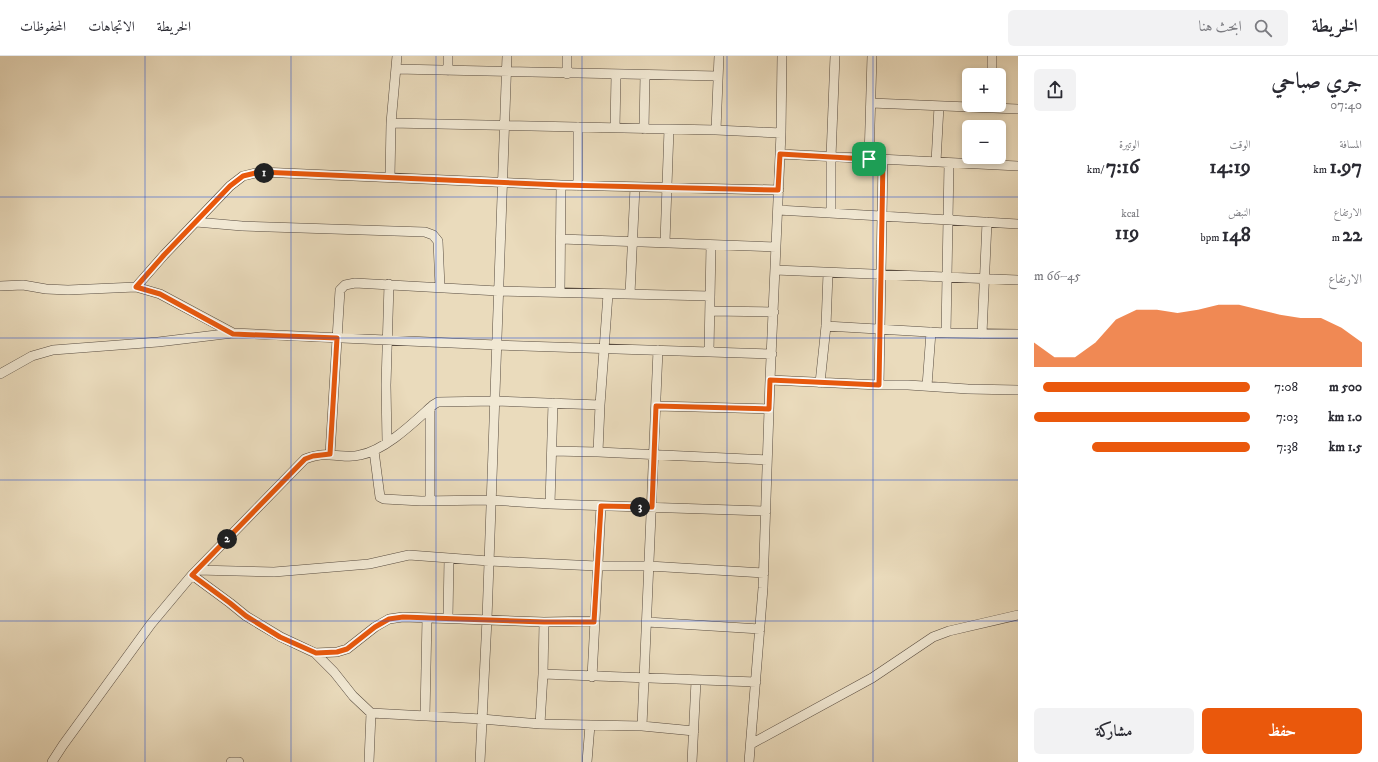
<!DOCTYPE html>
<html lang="ar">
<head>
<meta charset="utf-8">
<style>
  :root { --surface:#fff; --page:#f2f2f3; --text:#2b2b33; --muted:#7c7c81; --line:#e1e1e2; --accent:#ea580c }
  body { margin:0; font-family:"IM FELL DW Pica",Amiri,serif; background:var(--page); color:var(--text); direction:rtl; height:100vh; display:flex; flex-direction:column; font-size:15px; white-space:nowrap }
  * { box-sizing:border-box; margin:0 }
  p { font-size:13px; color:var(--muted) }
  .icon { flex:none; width:22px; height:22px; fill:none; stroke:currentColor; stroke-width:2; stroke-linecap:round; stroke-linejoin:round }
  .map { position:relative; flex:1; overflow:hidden; direction:ltr }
  .panel { display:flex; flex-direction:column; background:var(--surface); width:360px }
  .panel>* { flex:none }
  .controls { position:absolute; left:962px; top:12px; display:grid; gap:8px }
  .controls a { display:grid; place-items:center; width:44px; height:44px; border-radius:6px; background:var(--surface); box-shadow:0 2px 6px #0003; font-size:20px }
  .pin { position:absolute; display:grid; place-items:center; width:34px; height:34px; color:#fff; margin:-17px; border-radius:8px; box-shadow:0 2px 6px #0006 }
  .km { position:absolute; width:20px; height:20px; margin:-10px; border-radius:50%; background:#222; color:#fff; font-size:11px; line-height:20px; text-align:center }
  .round { display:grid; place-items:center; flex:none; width:42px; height:42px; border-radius:6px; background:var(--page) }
  .summary { display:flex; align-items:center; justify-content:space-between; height:68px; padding:0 16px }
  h1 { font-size:22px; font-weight:700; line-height:30px }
  .metrics { display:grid; grid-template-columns:repeat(3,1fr); gap:6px; height:68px; padding:4px 16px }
  .metrics div { display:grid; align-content:center }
  .metrics b { font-size:20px; font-weight:700 }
  .metrics small { font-size:11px; font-weight:400 }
  .metrics p { font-size:11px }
  .chart { height:112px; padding:8px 16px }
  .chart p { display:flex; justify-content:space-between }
  .chart svg { width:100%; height:72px; margin-top:4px; fill:var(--accent); opacity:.7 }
  .button { display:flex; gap:8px; margin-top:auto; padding:8px 16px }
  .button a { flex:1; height:46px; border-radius:6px; background:var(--accent); color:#fff; font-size:16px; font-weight:700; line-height:46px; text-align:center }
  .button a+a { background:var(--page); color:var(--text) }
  ul { padding:0 16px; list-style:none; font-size:13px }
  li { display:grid; grid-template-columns:64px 48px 1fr; align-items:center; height:30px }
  li i { height:10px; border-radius:5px; background:var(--accent) }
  header { display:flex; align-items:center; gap:24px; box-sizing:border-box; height:56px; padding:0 20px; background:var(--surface); border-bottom:1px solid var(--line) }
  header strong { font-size:19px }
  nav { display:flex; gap:22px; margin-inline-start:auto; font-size:14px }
  .search { width:280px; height:36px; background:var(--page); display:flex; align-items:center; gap:10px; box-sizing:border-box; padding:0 14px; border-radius:6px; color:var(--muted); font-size:15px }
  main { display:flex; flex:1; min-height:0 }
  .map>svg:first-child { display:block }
</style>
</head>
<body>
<header>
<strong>الخريطة</strong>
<div class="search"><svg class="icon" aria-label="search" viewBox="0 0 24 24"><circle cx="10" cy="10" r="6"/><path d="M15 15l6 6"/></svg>ابحث هنا</div>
<nav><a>الخريطة</a><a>الاتجاهات</a><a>المحفوظات</a></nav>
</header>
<main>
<section class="panel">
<div class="summary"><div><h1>جري صباحي</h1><p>07:40</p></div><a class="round"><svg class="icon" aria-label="share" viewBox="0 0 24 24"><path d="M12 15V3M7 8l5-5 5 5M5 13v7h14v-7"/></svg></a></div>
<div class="metrics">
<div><p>المسافة</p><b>1.97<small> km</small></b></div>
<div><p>الوقت</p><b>14:19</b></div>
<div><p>الوتيرة</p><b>7:16<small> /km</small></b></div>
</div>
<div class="metrics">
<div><p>الارتفاع</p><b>22<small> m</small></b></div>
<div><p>النبض</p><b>148<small> bpm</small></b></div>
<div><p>kcal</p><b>119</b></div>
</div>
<div class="chart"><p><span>الارتفاع</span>45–66 m</p>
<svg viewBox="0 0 160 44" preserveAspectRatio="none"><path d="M0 44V29L10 38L20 38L30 29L40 15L50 9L60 9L70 11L80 9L90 6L100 6L110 9L120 12L130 14L140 14L150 20L160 29V44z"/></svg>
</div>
<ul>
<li><b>500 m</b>7:08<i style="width:96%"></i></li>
<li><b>1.0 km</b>7:03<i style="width:100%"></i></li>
<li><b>1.5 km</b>7:38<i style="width:73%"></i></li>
</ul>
<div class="button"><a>حفظ</a><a>مشاركة</a></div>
</section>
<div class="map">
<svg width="1018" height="706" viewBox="0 0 1018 706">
  <rect width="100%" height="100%" fill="#eadbbc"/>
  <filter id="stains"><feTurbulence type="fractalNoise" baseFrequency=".005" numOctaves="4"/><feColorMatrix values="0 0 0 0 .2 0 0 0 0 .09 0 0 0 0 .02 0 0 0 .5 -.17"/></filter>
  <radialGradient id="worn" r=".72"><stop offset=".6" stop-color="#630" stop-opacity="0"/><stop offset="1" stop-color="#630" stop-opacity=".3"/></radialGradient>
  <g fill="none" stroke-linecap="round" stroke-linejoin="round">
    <defs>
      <path id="minor" d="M 396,13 L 718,20
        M 448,15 L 448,0
        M 567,18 L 567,0
        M 992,19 L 992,0
        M 871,47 L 1018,53
        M 391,67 L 716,74 L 781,77
        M 578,71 L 578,130
        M 615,72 L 616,19
        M 644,73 L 645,19
        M 716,74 L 719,0
        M 780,98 L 1018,110
        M 869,103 L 872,0
        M 936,106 L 939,50
        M 390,121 L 391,67 L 397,0
        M 778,154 L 1018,168
        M 831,157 L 831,101 L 835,0
        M 196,166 L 242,170 L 425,176 L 433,179 L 438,185 L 440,231
        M 561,183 L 776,191
        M 665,186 L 669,73
        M 775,214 L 1018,224
        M 0,230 L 23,229 L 46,233 L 68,234 L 136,231 L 160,238 L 233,277 L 496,289 L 772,298
        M 136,231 L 164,199 L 230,130 L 243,120 L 260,116 L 561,129 L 779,134
        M 560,236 L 561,129
        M 630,238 L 635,131
        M 710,255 L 774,256
        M 826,270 L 946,277 L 1018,278
        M 946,277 L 949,107
        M 982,278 L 987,166
        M 709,296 L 711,189
        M 0,318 L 32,300 L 53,294 L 158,286 L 233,277
        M 770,324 L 879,329 L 908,329 L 968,333 L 1018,334
        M 820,327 L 826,270 L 828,217
        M 879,329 L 883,104
        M 927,330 L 931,276
        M 656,350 L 769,353
        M 430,352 L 430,445
        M 387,386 L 386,329 L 389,228
        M 374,395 L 380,441 L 384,443 L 421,445 L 490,444 L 550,448 L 766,455
        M 552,395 L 598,396 L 767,404
        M 598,396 L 600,349 L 608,238
        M 330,398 L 340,234 L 345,229 L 355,227 L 498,235 L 710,240
        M 550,448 L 553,347
        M 197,514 L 274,516 L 369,508 L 409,499 L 489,505 L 597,510 L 649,510 L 764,517
        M 192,519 L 230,547 L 246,560 L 281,581 L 315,597 L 334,616 L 353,640 L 371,657 L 482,663 L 540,668 L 642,670 L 694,675
        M 448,562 L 449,502
        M 647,566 L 760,573
        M 315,597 L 337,596 L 347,593 L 375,571 L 389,563 L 403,561 L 544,566 L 594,565
        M 543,618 L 756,626
        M 592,621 L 601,450
        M 425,660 L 427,562
        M 540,668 L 543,618 L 544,566
        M 642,670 L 658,294
        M 751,688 L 872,622 L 933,581 L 949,575 L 1018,559
        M 52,706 L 63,689 L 151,568 L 192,519 L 305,403 C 313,400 321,398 329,399 C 340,399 350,402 360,399 C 386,394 414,366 433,349 L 438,346 L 495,345 L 600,349
        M 231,706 L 239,706
        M 369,706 L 371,657
        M 480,706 L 487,563 L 507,0
        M 587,706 L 590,669
        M 692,706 L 696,625
        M 749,706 L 763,532 L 770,324 L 781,77 L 782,0"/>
    </defs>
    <use href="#minor" stroke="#584c40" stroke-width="10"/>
    <use href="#minor" stroke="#f1e8d3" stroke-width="9"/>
  </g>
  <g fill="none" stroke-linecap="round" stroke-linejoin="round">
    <defs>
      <path id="route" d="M 780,98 L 883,104 L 879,329 L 770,324 L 769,353 L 656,350 L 652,451 L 601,450 L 594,566 L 544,566 L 403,561 L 389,563 L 375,571 L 347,593 L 337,596 L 316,597 L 280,581 L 246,560 L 230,547 L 192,519 L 305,403 L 313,400 L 330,398 L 337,282 L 233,278 L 160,238 L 136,231 L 164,199 L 230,130 L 243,120 L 260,116 L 561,129 L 778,134 Z"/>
    </defs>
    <use href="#route" stroke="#fff" stroke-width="8"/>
    <use href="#route" stroke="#ea580c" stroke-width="5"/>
  </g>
  <path fill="none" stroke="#1d4ed8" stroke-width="1" stroke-opacity="0.55" d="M 145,0 L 145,706M 291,0 L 291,706M 436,0 L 436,706M 582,0 L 582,706M 727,0 L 727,706M 873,0 L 873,706M 0,141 L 1018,141M 0,282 L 1018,282M 0,424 L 1018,424M 0,565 L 1018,565"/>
  <rect width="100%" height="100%" filter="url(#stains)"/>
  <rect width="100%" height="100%" fill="url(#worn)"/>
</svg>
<div class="controls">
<a>+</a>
<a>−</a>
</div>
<div class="pin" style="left:869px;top:103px;background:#1e9e55"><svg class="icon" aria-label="arrive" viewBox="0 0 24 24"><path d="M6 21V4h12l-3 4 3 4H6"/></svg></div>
<b class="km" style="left:264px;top:117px">1</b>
<b class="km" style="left:227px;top:483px">2</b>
<b class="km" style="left:640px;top:451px">3</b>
</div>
</main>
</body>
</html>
